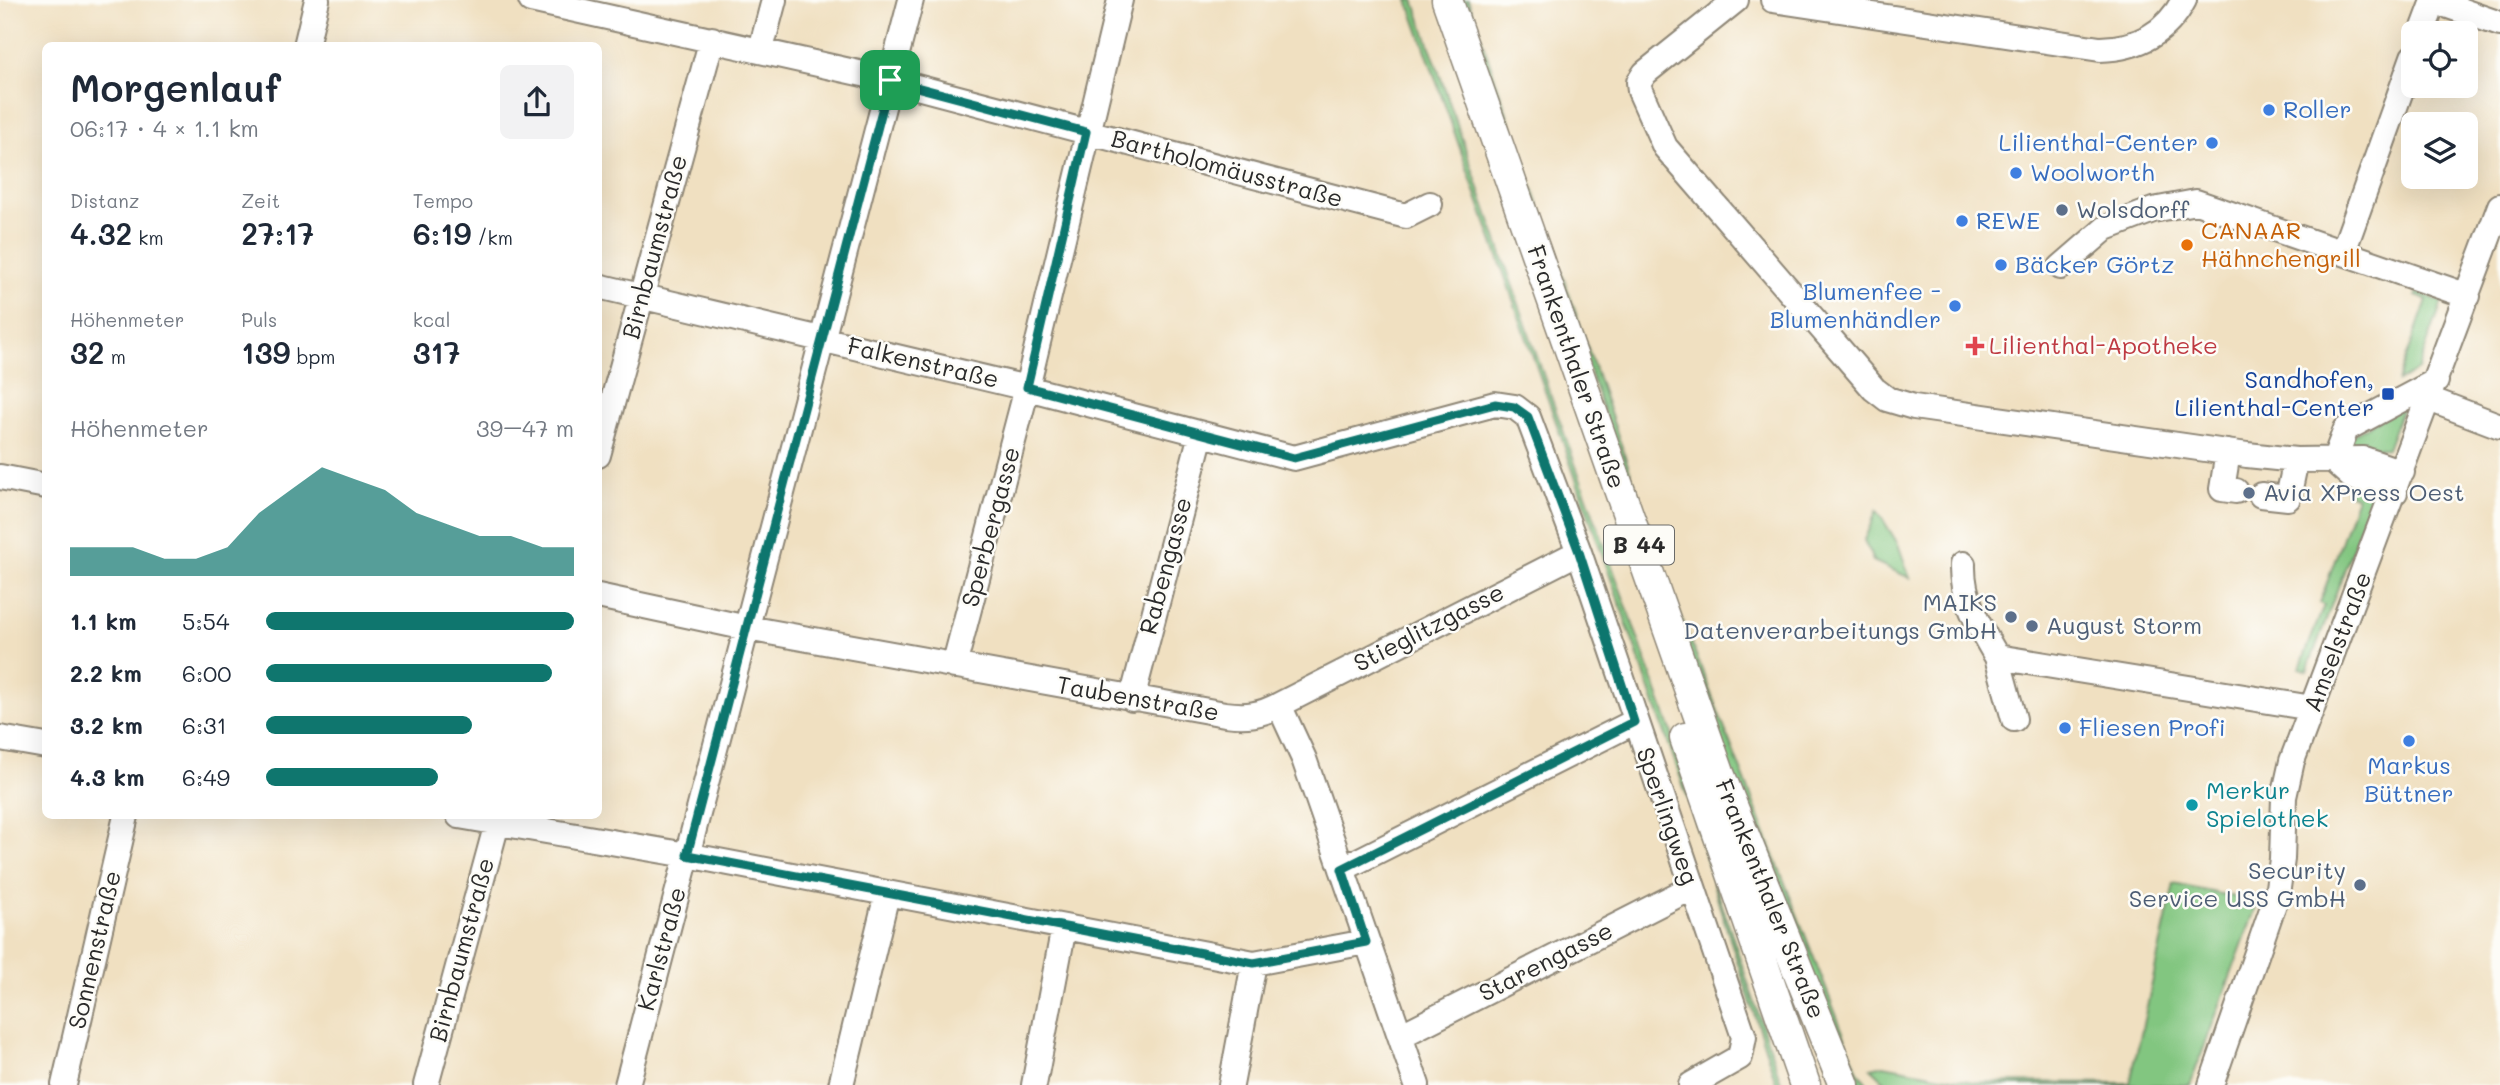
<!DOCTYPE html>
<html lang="de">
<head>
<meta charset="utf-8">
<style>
  :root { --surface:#fff; --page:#f2f2f3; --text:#1f2937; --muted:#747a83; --accent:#0f766e }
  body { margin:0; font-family:Mali,sans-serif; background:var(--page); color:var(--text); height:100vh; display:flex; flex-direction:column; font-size:26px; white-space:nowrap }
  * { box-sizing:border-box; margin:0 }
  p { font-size:23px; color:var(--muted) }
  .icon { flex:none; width:38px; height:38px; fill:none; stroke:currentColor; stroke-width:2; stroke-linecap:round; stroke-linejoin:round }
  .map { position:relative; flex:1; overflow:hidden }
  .panel { position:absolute; left:42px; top:42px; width:560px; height:777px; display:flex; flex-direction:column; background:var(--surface); border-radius:10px; box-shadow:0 7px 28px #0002 }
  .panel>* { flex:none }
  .fabs { position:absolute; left:2401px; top:21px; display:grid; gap:14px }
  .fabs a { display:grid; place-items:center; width:77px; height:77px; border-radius:10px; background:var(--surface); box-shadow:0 7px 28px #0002; font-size:35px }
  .pin { position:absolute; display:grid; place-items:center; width:60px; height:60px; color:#fff; margin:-30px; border-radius:14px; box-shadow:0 4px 10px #0006 }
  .round { display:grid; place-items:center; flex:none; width:74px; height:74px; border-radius:10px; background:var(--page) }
  .headline { display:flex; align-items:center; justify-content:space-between; height:119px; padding:0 28px }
  h1 { font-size:38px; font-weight:600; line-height:52px }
  .metrics { display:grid; grid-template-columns:repeat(3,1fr); gap:10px; height:119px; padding:7px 28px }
  .metrics div { display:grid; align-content:center }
  .metrics b { font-size:30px; font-weight:600 }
  .metrics small { font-size:19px; font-weight:400 }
  .metrics p { font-size:19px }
  .chart { height:196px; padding:14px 28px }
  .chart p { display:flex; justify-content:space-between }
  .chart svg { width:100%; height:126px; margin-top:7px; fill:var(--accent); opacity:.7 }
  ul { padding:0 28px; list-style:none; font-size:23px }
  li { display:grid; grid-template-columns:112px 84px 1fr; align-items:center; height:52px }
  li i { height:18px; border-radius:9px; background:var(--accent) }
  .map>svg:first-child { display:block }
</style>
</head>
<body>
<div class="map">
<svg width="2500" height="1085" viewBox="0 0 2500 1085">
  <rect width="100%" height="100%" fill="#fdfcf7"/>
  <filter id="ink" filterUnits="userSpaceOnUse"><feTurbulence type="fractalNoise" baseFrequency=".0143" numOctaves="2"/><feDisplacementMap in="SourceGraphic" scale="14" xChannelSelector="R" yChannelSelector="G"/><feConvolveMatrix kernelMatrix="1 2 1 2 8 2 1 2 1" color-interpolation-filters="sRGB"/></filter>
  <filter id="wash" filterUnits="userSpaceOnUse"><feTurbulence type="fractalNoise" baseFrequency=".00686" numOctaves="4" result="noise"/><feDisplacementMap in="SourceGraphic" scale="28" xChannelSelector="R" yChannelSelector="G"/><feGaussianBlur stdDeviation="1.57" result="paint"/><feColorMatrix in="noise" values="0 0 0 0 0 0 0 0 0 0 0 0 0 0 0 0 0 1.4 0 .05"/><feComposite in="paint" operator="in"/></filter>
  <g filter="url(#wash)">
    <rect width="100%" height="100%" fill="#f0e0c1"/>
    <path fill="#82c680" stroke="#567856" stroke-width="2" d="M 1408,0 L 1414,0 L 1551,397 L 1667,719 L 1698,812 L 1716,887 L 1782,1085 L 1777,1085 L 1721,911 L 1693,813 Z
      M 1461,0 L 1468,0 L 1673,596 L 1858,1071 L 1869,1085 L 1861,1085 L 1854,1073 L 1738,799 Z
      M 2417,292 L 2442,302 L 2418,370 L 2398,381 L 2427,300 L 2416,296 Z
      M 2403,406 L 2387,449 L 2379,447 L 2376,455 L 2345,451 L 2352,435 Z
      M 2349,484 L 2373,493 L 2307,671 L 2300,668 L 2324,605 L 2320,603 L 2357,497 L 2346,492 Z
      M 1877,510 L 1898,544 L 1910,578 L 1873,561 L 1864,540 Z
      M 2174,884 L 2258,902 L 2190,1085 L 1889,1085 L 1871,1068 L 1884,1065 L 1974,1082 L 2130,1083 Z"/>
  </g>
  <g filter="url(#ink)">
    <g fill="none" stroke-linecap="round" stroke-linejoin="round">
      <defs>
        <path id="minor" d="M 531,0 L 890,80 L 1406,216 L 1430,204
          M 1736,0 L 1645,73 L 1639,82 L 1640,91 L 1665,147 L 1874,389 L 1887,399 L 1914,407 L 2247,455 L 2296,460 L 2364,459 L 2402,472
          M 1773,0 L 2100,49 C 2138,48 2166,34 2184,0
          M 2422,33 L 2434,1 L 2500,24
          M 306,46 L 317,0
          M 761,49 L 774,0
          M 2343,252 L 2413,57
          M 2061,267 L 2106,228 L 2153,210 L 2196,202 L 2468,296
          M 598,286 L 1027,388 L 1294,458 L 1495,404 L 1515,407 L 1528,417 L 1579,552 L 1744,1037 L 1740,1057 L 1691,1085
          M 2429,399 L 2500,426
          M 2228,452 L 2222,489 L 2236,491
          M 598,455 L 712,39
          M 2334,461 L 2346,429 L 2436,381
          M 2334,461 L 2352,477 L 2395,492
          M 0,477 L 46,486
          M 2261,495 L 2288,498 L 2296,460
          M 1963,564 C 1962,600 1979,626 1997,657 L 2312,708
          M 598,596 L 747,628 L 1225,714 C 1247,717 1260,715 1279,705 L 1304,759 L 1417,1085
          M 1997,657 L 2014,719
          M 954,666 L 1027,388 L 1120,0
          M 1132,699 L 1201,434
          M 1279,705 L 1579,552
          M 0,738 L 46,746
          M 459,816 L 687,855 L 1254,963 L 1366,942
          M 1342,869 L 1634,722
          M 1400,1036 L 1691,888
          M 64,1085 L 126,816
          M 426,1085 L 499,816
          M 627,1085 L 911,0
          M 841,1085 L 887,894
          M 1034,1085 L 1064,927
          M 1231,1085 L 1254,963
          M 2211,1085 L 2277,895 L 2282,859 L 2284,797 L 2292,761 L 2500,206"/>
        <path id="major" d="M 1447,0 L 1719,773 L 1844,1085
          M 1685,738 L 1805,1085"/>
      </defs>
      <use href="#minor" stroke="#8e8676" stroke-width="28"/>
      <use href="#major" stroke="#8e8676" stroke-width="33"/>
      <use href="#minor" stroke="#fff" stroke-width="24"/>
      <use href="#major" stroke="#fff" stroke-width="30"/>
    </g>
  </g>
  <g fill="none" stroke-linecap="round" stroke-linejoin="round" filter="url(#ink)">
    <defs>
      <path id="route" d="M 890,80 L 1086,132 L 1027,387 L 1294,458 L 1495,404 L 1514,407 L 1528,417 L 1579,552 L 1634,722 L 1342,869 L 1366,942 L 1254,963 L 687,855 Z"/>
    </defs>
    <use href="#route" stroke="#fff" stroke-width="14"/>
    <use href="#route" stroke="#0f766e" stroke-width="9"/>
  </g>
  <g fill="#3f7fe0" stroke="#fdfcf7" stroke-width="2.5">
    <circle cx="2269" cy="110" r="7"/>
    <circle cx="2212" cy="143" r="7"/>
    <circle cx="2016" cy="173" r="7"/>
    <circle cx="1962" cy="221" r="7"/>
    <circle cx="2001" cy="265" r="7"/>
    <circle cx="1955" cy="306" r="7"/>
    <circle cx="2065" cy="728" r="7"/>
    <circle cx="2409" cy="741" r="7"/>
  </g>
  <g fill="#5c6f8a" stroke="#fdfcf7" stroke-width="2.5">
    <circle cx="2062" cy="210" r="7"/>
    <circle cx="2249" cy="493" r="7"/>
    <circle cx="2011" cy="617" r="7"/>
    <circle cx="2032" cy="626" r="7"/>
    <circle cx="2360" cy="885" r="7"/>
  </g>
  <circle fill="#e8710a" stroke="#fdfcf7" stroke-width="2.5" cx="2187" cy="245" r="7"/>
  <path fill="#e0444e" stroke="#fdfcf7" stroke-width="2.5" d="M1971.5 335.5h7v7h7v7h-7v7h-7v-7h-7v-7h7z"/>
  <rect fill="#1a4fb4" stroke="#fdfcf7" stroke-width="2.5" x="2381" y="387" width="14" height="14" rx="3.5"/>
  <circle fill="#0f9aa8" stroke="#fdfcf7" stroke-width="2.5" cx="2192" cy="805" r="7"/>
  <g text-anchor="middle" stroke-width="5" stroke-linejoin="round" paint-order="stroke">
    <rect fill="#fdfcf7" stroke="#6a6a68" stroke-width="2" x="1604" y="525.5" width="70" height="39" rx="5"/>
    <g font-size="23" font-weight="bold" fill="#2b2b2b">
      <text x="1639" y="553">B 44</text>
    </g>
    <g font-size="24" fill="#366cbe" stroke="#fdfcf7" text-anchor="start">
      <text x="2283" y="118">Roller</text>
      <text x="2198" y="151" text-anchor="end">Lilienthal-Center</text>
      <text x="2030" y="181">Woolworth</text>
      <text x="1976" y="229">REWE</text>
      <text x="2015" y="273">Bäcker Görtz</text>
      <text x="1941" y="300" text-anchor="end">Blumenfee -<tspan x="1941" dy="28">Blumenhändler</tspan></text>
      <text x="2079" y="736">Fliesen Profi</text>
      <text x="2409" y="774" text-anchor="middle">Markus<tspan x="2409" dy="28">Büttner</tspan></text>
    </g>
    <g font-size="24" fill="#2b2b2b" stroke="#fdfcf7">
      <text transform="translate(1227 169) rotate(15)" y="8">Bartholomäusstraße</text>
      <text transform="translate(655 247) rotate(-75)" y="8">Birnbaumstraße</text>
      <text transform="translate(923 363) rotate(13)" y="8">Falkenstraße</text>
      <text transform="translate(1576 367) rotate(71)" y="8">Frankenthaler Straße</text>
      <text transform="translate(991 527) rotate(-75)" y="8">Sperbergasse</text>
      <text transform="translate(1166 566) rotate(-75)" y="8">Rabengasse</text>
      <text transform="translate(1429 628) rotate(-27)" y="8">Stieglitzgasse</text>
      <text transform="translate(2338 642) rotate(-69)" y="8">Amselstraße</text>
      <text transform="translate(1138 699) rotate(10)" y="8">Taubenstraße</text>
      <text transform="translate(1667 816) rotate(71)" y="8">Sperlingweg</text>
      <text transform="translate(1770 899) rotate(68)" y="8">Frankenthaler Straße</text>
      <text transform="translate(662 949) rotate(-75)" y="8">Karlstraße</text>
      <text transform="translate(95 950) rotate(-77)" y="8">Sonnenstraße</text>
      <text transform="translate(462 950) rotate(-75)" y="8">Birnbaumstraße</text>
      <text transform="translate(1546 962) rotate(-27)" y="8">Starengasse</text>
    </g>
    <g font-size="24" fill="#4e5e75" stroke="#fdfcf7" text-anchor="start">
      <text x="2076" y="218">Wolsdorff</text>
      <text x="2263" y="501">Avia XPress Oest</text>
      <text x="1997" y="611" text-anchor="end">MAIKS<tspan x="1997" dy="28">Datenverarbeitungs GmbH</tspan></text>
      <text x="2046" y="634">August Storm</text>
      <text x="2346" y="879" text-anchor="end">Security<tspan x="2346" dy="28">Service USS GmbH</tspan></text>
    </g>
    <g font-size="24" fill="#c56008" stroke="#fdfcf7" text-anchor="start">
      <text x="2201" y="239">CANAAR<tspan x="2201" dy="28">Hähnchengrill</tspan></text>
    </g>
    <g font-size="24" fill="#be3a42" stroke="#fdfcf7" text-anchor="start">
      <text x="1989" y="354">Lilienthal-Apotheke</text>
    </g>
    <g font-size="24" fill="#164399" stroke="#fdfcf7" text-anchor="end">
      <text x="2374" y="388">Sandhofen,<tspan x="2374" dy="28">Lilienthal-Center</tspan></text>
    </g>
    <g font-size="24" fill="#0d838f" stroke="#fdfcf7" text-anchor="start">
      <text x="2206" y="799">Merkur<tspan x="2206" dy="28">Spielothek</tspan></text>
    </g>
  </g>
</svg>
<div class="fabs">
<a><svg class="icon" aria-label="locate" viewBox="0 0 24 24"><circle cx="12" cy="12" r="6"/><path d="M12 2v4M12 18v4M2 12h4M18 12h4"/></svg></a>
<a><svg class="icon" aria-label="layers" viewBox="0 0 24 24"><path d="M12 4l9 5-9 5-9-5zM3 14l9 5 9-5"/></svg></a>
</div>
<div class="pin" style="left:890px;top:80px;background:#1e9e55"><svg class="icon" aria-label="arrive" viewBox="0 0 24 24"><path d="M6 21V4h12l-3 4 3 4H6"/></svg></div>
<section class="panel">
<div class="headline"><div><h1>Morgenlauf</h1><p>06:17 · 4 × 1.1 km</p></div><a class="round"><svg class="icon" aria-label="share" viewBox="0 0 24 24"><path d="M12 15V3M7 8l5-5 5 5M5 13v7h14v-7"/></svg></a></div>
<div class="metrics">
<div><p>Distanz</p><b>4.32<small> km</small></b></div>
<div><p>Zeit</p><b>27:17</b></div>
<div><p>Tempo</p><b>6:19<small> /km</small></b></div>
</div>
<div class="metrics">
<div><p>Höhenmeter</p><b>32<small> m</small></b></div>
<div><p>Puls</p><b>139<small> bpm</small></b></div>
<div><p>kcal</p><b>317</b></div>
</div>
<div class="chart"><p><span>Höhenmeter</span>39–47 m</p>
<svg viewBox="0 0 160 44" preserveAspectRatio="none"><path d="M0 44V34L10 34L20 34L30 38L40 38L50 34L60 22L70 14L80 6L90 10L100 14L110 22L120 26L130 30L140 30L150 34L160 34V44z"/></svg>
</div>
<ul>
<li><b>1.1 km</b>5:54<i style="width:100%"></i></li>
<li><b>2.2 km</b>6:00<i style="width:93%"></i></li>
<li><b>3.2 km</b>6:31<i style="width:67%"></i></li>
<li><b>4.3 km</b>6:49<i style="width:56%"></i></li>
</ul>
</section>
</div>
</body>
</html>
